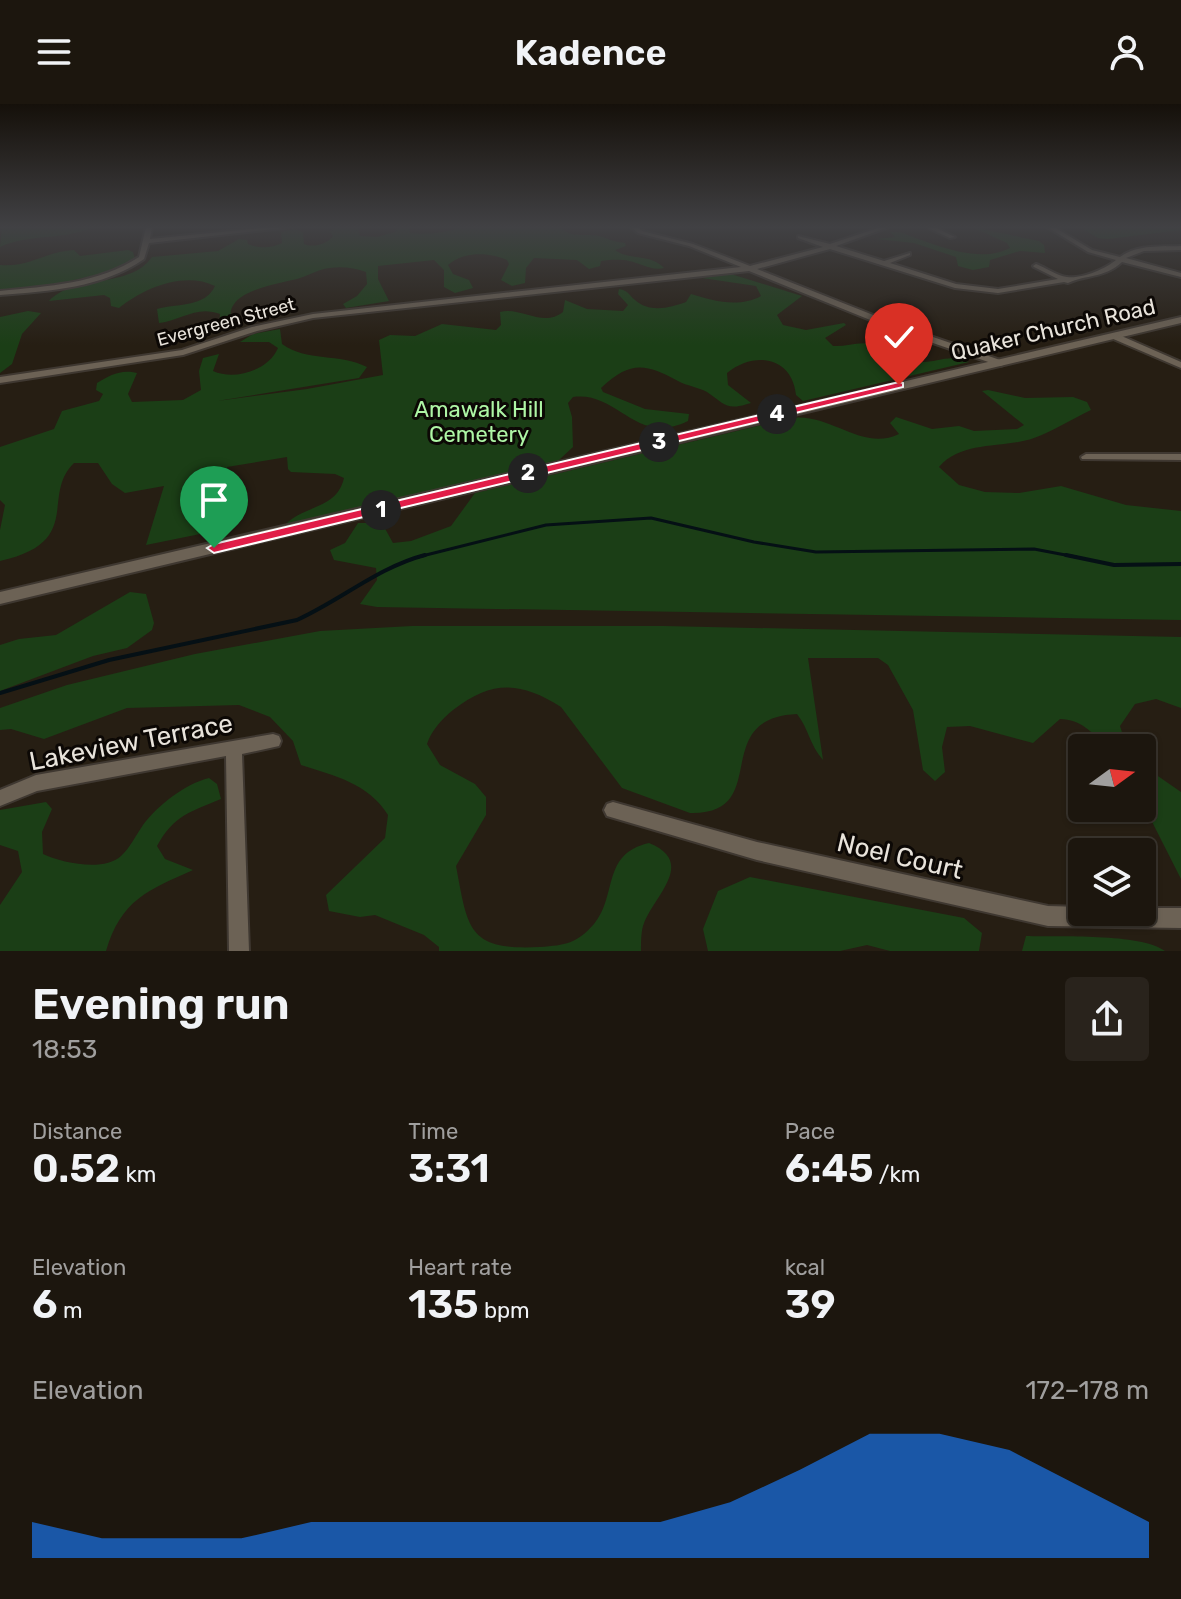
<!DOCTYPE html>
<html lang="en">
<head>
<meta charset="utf-8">
<style>
  :root { --surface:#1c160e; --page:#29231c; --text:#f1f3f6; --muted:#a09f9e; --line:#3a352e; --accent:#1a73e8 }
  body { margin:0; font-family:Rubik,sans-serif; background:var(--page); color:var(--text); height:100vh; display:flex; flex-direction:column; font-size:30px; white-space:nowrap }
  * { box-sizing:border-box; margin:0 }
  p { font-size:26px; color:var(--muted) }
  .icon { flex:none; width:44px; height:44px; fill:none; stroke:currentColor; stroke-width:2; stroke-linecap:round; stroke-linejoin:round }
  .map { position:relative; height:847px; overflow:hidden }
  .side { display:flex; flex-direction:column; background:var(--surface); flex:1 }
  .side>* { flex:none }
  .needle { width:52px; rotate:75deg }
  .buttons { position:absolute; left:1068px; top:630px; display:grid; gap:16px }
  .buttons a { display:grid; place-items:center; width:88px; height:88px; border-radius:8px; background:var(--surface); box-shadow:0 2px 6px #0004,0 0 0 2px var(--line); font-size:40px }
  .pin { position:absolute; display:grid; place-items:center; width:68px; height:68px; color:#fff; margin:-82px -34px; border-radius:50% 50% 50% 0; rotate:-45deg; box-shadow:0 0 8px #0007 }
  .pin .icon { rotate:45deg }
  .km { position:absolute; width:40px; height:40px; margin:-20px; border-radius:50%; background:#222; color:#fff; font-size:22px; line-height:40px; text-align:center }
  .round { display:grid; place-items:center; flex:none; width:84px; height:84px; border-radius:8px; background:var(--page) }
  .headline { display:flex; align-items:center; justify-content:space-between; height:136px; padding:0 32px }
  h1 { font-size:44px; font-weight:600; line-height:60px }
  .stats { display:grid; grid-template-columns:repeat(3,1fr); gap:12px; height:136px; padding:8px 32px }
  .stats div { display:grid; align-content:center }
  .stats b { font-size:40px; font-weight:600 }
  .stats small { font-size:22px; font-weight:400 }
  .stats p { font-size:22px }
  .chart { height:224px; padding:16px 32px }
  .chart p { display:flex; justify-content:space-between }
  .chart svg { width:100%; height:144px; margin-top:8px; fill:var(--accent); opacity:.7 }
  header { display:flex; justify-content:space-between; align-items:center; height:104px; padding:0 32px; background:var(--surface); font-size:36px; font-weight:600 }
  .map>svg:first-child { display:block }
</style>
</head>
<body>
<header><svg class="icon" aria-label="menu" viewBox="0 0 24 24"><path d="M4 6h16M4 12h16M4 18h16"/></svg>Kadence<svg class="icon" aria-label="person" viewBox="0 0 24 24"><circle cx="12" cy="8" r="4"/><path d="M4 21q1-7 8-7t8 7"/></svg></header>
<div class="map">
<svg width="1181" height="847" viewBox="0 0 1181 847">
  <rect width="100%" height="100%" fill="#261e13"/>
  <path fill="#1b3e16" d="M 2,123 L 93,123 C 64,137 30,129 0,143 Z
    M 339,123 L 358,123 L 360,132 L 377,133 L 395,128 L 397,123 L 409,123 L 410,129 C 431,131 446,128 464,123 C 481,118 542,123 564,123 L 561,124 C 573,135 585,129 599,132 C 610,135 610,137 625,139 L 626,142 L 615,146 C 630,157 650,149 664,164 C 651,167 641,159 629,157 C 620,155 610,156 601,157 L 600,162 L 589,165 L 577,156 L 534,154 L 526,164 L 525,179 L 512,182 L 501,176 L 509,160 L 507,156 C 490,148 463,147 448,161 L 453,170 L 469,176 L 473,184 L 455,189 L 444,183 L 444,166 L 434,156 L 378,162 L 378,175 L 389,197 L 346,204 L 343,200 L 357,192 L 367,180 L 366,168 C 355,164 342,162 330,164 C 319,165 310,171 300,174 C 281,180 218,186 233,220 L 229,224 L 219,223 L 220,210 C 197,201 182,216 159,219 L 157,205 C 177,199 205,204 215,182 C 184,167 144,184 119,204 L 111,202 L 110,194 L 104,191 L 49,197 C 74,170 130,185 152,153 L 218,147 L 239,135 L 247,136 L 248,140 C 259,145 272,144 282,139 L 281,128 L 294,125 L 303,128 L 304,140 C 313,144 328,140 333,132 L 329,127 Z
    M 972,123 L 1039,137 L 1044,141 L 1045,149 L 1020,147 L 990,156 L 989,163 L 973,166 L 958,162 L 956,153 L 914,139 L 876,135 L 895,133 L 890,128 L 899,128 C 932,139 977,161 1010,144 L 1007,139 Z
    M 1080,123 L 1181,124 L 1181,126 L 1108,135 L 1098,134 Z
    M 74,146 L 80,152 L 128,146 L 133,148 L 135,155 C 107,174 34,184 0,186 L 0,161 C 28,164 47,147 74,146 Z
    M 731,170 L 802,192 L 777,211 L 783,221 L 806,226 L 844,219 L 846,221 L 825,234 L 833,242 C 846,243 858,237 871,240 C 888,243 900,258 918,258 C 937,259 950,249 969,258 L 803,297 L 796,291 C 792,252 754,247 727,269 L 728,281 L 751,299 C 726,307 726,301 707,288 C 698,283 687,282 678,277 C 645,259 630,257 601,284 L 603,288 L 645,305 L 689,310 L 688,317 C 635,343 619,287 573,293 L 568,299 L 572,313 L 573,343 L 559,356 L 292,421 L 284,422 C 302,401 337,406 344,374 L 335,370 L 291,368 L 288,365 L 287,353 L 227,363 L 210,428 L 146,441 L 164,382 L 125,389 L 112,380 L 98,359 L 74,359 C 40,392 85,438 0,457 L 0,426 L 5,401 L 0,396 L 0,343 L 54,325 L 62,307 L 99,297 L 103,290 L 96,286 L 97,279 C 110,271 121,265 137,269 L 128,290 L 132,298 L 183,296 L 201,286 L 199,267 L 203,254 L 219,250 L 213,267 C 235,277 269,266 278,244 L 269,238 L 240,238 L 253,230 L 280,225 L 282,240 C 306,258 340,249 367,263 L 359,274 L 217,297 L 307,285 L 383,271 L 379,236 L 390,231 L 415,232 L 442,220 L 496,226 L 501,221 L 500,208 C 520,202 543,224 563,208 L 565,196 L 587,205 L 623,207 L 628,201 L 618,190 L 619,185 C 629,187 628,190 635,196 C 649,209 670,204 686,198 L 691,190 C 713,197 739,204 761,192 L 756,182 L 702,174 Z
    M 28,207 L 41,209 L 22,230 L 12,260 L 0,269 L 0,213 Z
    M 988,286 L 1025,294 L 1073,293 L 1087,298 L 1091,306 C 1072,315 1053,327 1034,334 C 1003,345 962,336 939,363 L 959,381 L 985,388 L 1019,389 L 1061,382 L 1126,401 L 1181,407 L 1181,516 L 377,503 L 360,500 L 377,476 L 376,464 L 334,456 L 330,446 L 345,439 L 358,419 L 382,419 L 393,439 L 411,437 L 451,422 L 475,389 L 792,314 C 831,309 862,348 899,330 L 890,319 L 896,313 L 932,325 L 959,322 L 974,327 L 1017,325 L 1024,321 L 982,287 Z
    M 130,488 L 146,490 L 154,519 L 152,526 L 127,544 L 93,552 L 0,587 L 0,541 L 19,535 L 56,531 Z
    M 412,522 L 664,522 L 1181,533 L 1181,604 L 1156,595 L 1135,600 L 1120,622 L 1127,644 L 1107,644 C 1093,629 1081,615 1060,615 L 1033,639 L 970,622 L 947,623 L 942,643 L 945,668 L 935,677 L 923,666 L 913,606 L 888,561 L 878,554 L 808,554 L 823,656 C 809,640 809,625 797,610 C 707,614 774,711 690,709 L 622,684 L 561,603 C 520,577 492,576 453,606 C 442,615 431,627 427,640 L 440,661 L 475,680 L 486,693 L 486,711 L 456,762 C 468,824 467,847 540,843 C 566,841 576,840 594,820 C 618,791 601,750 649,739 C 698,759 652,793 643,822 C 641,829 641,839 641,847 L 439,847 L 439,843 L 424,831 L 375,811 L 360,813 L 329,807 L 326,791 L 385,734 L 388,711 C 368,679 335,672 301,661 L 293,637 L 270,613 L 239,601 L 127,604 L 44,635 L 11,625 L 0,626 L 0,604 L 67,581 L 195,550 L 320,527 Z
    M 1142,661 L 1181,688 L 1181,775 L 1142,698 Z
    M 209,674 L 217,680 L 221,695 C 190,708 174,711 157,742 L 165,755 L 193,766 C 148,786 121,796 106,847 L 0,847 L 0,801 L 22,768 L 18,747 L 0,741 L 0,706 L 46,698 L 52,705 L 42,728 L 43,750 C 62,759 104,768 121,752 C 130,744 136,731 143,721 C 158,701 185,680 209,674 Z
    M 750,773 L 964,814 L 982,829 L 979,847 L 890,847 L 867,841 L 840,847 L 708,847 L 703,825 L 718,787 Z
    M 1026,832 C 1058,833 1141,829 1165,847 L 1022,847 Z"/>
  <g fill="none" stroke-linecap="round" stroke-linejoin="round">
    <path stroke="#051015" stroke-width="3" d="M 418,453 L 546,421 L 651,414 L 754,438 L 816,448 L 1034,445 L 1076,453"/>
    <path stroke="#051015" stroke-width="4" d="M 1066,451 L 1114,461 L 1181,460
      M 0,589 L 109,556 L 297,516 C 341,496 379,463 425,451"/>
    <defs>
      <path id="minor" d="M 146,123 L 152,123 L 150,135 L 272,123 L 292,123 L 149,139 L 144,155 C 102,184 50,187 0,191 L 0,187 C 48,182 98,180 139,153 Z
        M 631,123 L 638,123 L 642,127 L 693,140 L 750,162 L 823,143 L 798,134 L 798,132 L 830,140 L 881,123 L 889,123 L 836,142 L 884,157 L 910,149 L 910,151 L 890,159 L 956,180 L 998,185 L 1058,175 L 1034,163 L 1033,162 L 1036,160 C 1045,163 1057,172 1067,173 C 1082,175 1105,165 1116,156 L 1088,148 L 1047,123 L 1054,123 L 1092,146 L 1120,153 C 1138,140 1160,143 1181,142 L 1181,146 L 1144,147 L 1126,154 L 1181,169 L 1181,173 L 1122,158 C 1103,175 1087,170 1068,179 L 1064,178 L 998,189 L 955,184 L 830,145 L 757,165 L 901,222 L 1003,257 L 1003,261 L 1000,262 L 895,226 L 749,167 L 313,214 L 257,227 L 183,251 L 0,279 L 0,273 L 182,246 L 252,223 L 313,210 L 741,163 L 689,142 L 638,129 Z
        M 926,123 L 934,123 L 955,133 L 950,134 Z
        M 1111,230 L 1117,230 L 1181,258 L 1181,264 L 1111,234 Z
        M 1086,350 L 1181,350 L 1181,356 L 1082,355 L 1081,353 Z
        M 273,630 L 279,632 L 281,637 L 279,642 L 242,650 L 249,847 L 229,847 L 226,652 L 37,687 L 0,702 L 0,686 L 36,671 Z
        M 613,698 L 757,738 L 1048,802 L 1082,803 L 1082,808 L 1142,808 L 1142,804 L 1181,804 L 1181,824 L 1048,822 L 757,756 L 607,712 L 604,706 L 607,700 Z"/>
      <path id="tertiary" d="M 1181,213 L 1181,219 L 0,500 L 0,488 Z"/>
    </defs>
    <use href="#minor" stroke="#3f3831" stroke-width="4"/>
    <use href="#tertiary" stroke="#3f3831" stroke-width="4"/>
    <use href="#minor" fill="#6c6255" fill-rule="evenodd"/>
    <use href="#tertiary" fill="#6c6255" fill-rule="evenodd"/>
  </g>
  <linearGradient id="sky" x2="0" y2="1"><stop stop-color="#15100a"/><stop offset="0.51" stop-color="#414144"/><stop offset="1" stop-color="#414144" stop-opacity="0"/></linearGradient>
  <rect width="1181" height="241" fill="url(#sky)"/>
  <path fill="#e11d48" stroke="#fff" stroke-width="2" d="M 899,278 L 903,279 L 903,283 L 214,449 L 207,444 L 214,440 Z"/>
  <g text-anchor="middle" stroke-width="6" stroke-linejoin="round" paint-order="stroke">
    <g font-size="18" fill="#e8e3db" stroke="#0c0805">
      <text transform="translate(226 218) rotate(-15)" y="6">Evergreen Street</text>
    </g>
    <g font-size="22" fill="#e8e3db" stroke="#0c0805">
      <text transform="translate(1053 225) rotate(-13)" y="8">Quaker Church Road</text>
    </g>
    <g font-size="22" fill="#aef6a5" stroke="#0c0805">
      <text x="479" y="313">Amawalk Hill<tspan x="479" dy="25">Cemetery</tspan></text>
    </g>
    <g font-size="26" fill="#e8e3db" stroke="#0c0805">
      <text transform="translate(131 638) rotate(-11)" y="9">Lakeview Terrace</text>
      <text transform="translate(900 752) rotate(13)" y="9">Noel Court</text>
    </g>
  </g>
</svg>
<div class="buttons">
<a><svg class="needle" viewBox="-14 -14 28 28"><path d="M0-13l5 13h-10z" fill="#e53935"/><path d="M0 13l5-13h-10z" fill="#a09f9e"/></svg></a>
<a><svg class="icon" aria-label="layers" viewBox="0 0 24 24"><path d="M12 4l9 5-9 5-9-5zM3 14l9 5 9-5"/></svg></a>
</div>
<div class="pin" style="left:214px;top:444px;background:#1e9e55"><svg class="icon" aria-label="arrive" viewBox="0 0 24 24"><path d="M6 21V4h12l-3 4 3 4H6"/></svg></div>
<div class="pin" style="left:899px;top:281px;background:#d93025"><svg class="icon" aria-label="check" viewBox="0 0 24 24"><path d="M5 12l5 5 9-10"/></svg></div>
<b class="km" style="left:381px;top:406px">1</b>
<b class="km" style="left:528px;top:369px">2</b>
<b class="km" style="left:659px;top:338px">3</b>
<b class="km" style="left:777px;top:310px">4</b>
</div>
<section class="side">
<div class="headline"><div><h1>Evening run</h1><p>18:53</p></div><a class="round"><svg class="icon" aria-label="share" viewBox="0 0 24 24"><path d="M12 15V3M7 8l5-5 5 5M5 13v7h14v-7"/></svg></a></div>
<div class="stats">
<div><p>Distance</p><b>0.52<small> km</small></b></div>
<div><p>Time</p><b>3:31</b></div>
<div><p>Pace</p><b>6:45<small> /km</small></b></div>
</div>
<div class="stats">
<div><p>Elevation</p><b>6<small> m</small></b></div>
<div><p>Heart rate</p><b>135<small> bpm</small></b></div>
<div><p>kcal</p><b>39</b></div>
</div>
<div class="chart"><p><span>Elevation</span>172–178 m</p>
<svg viewBox="0 0 160 44" preserveAspectRatio="none"><path d="M0 44V33L10 38L20 38L30 38L40 33L50 33L60 33L70 33L80 33L90 33L100 27L110 17L120 6L130 6L140 11L150 22L160 33V44z"/></svg>
</div>
</section>
</body>
</html>
